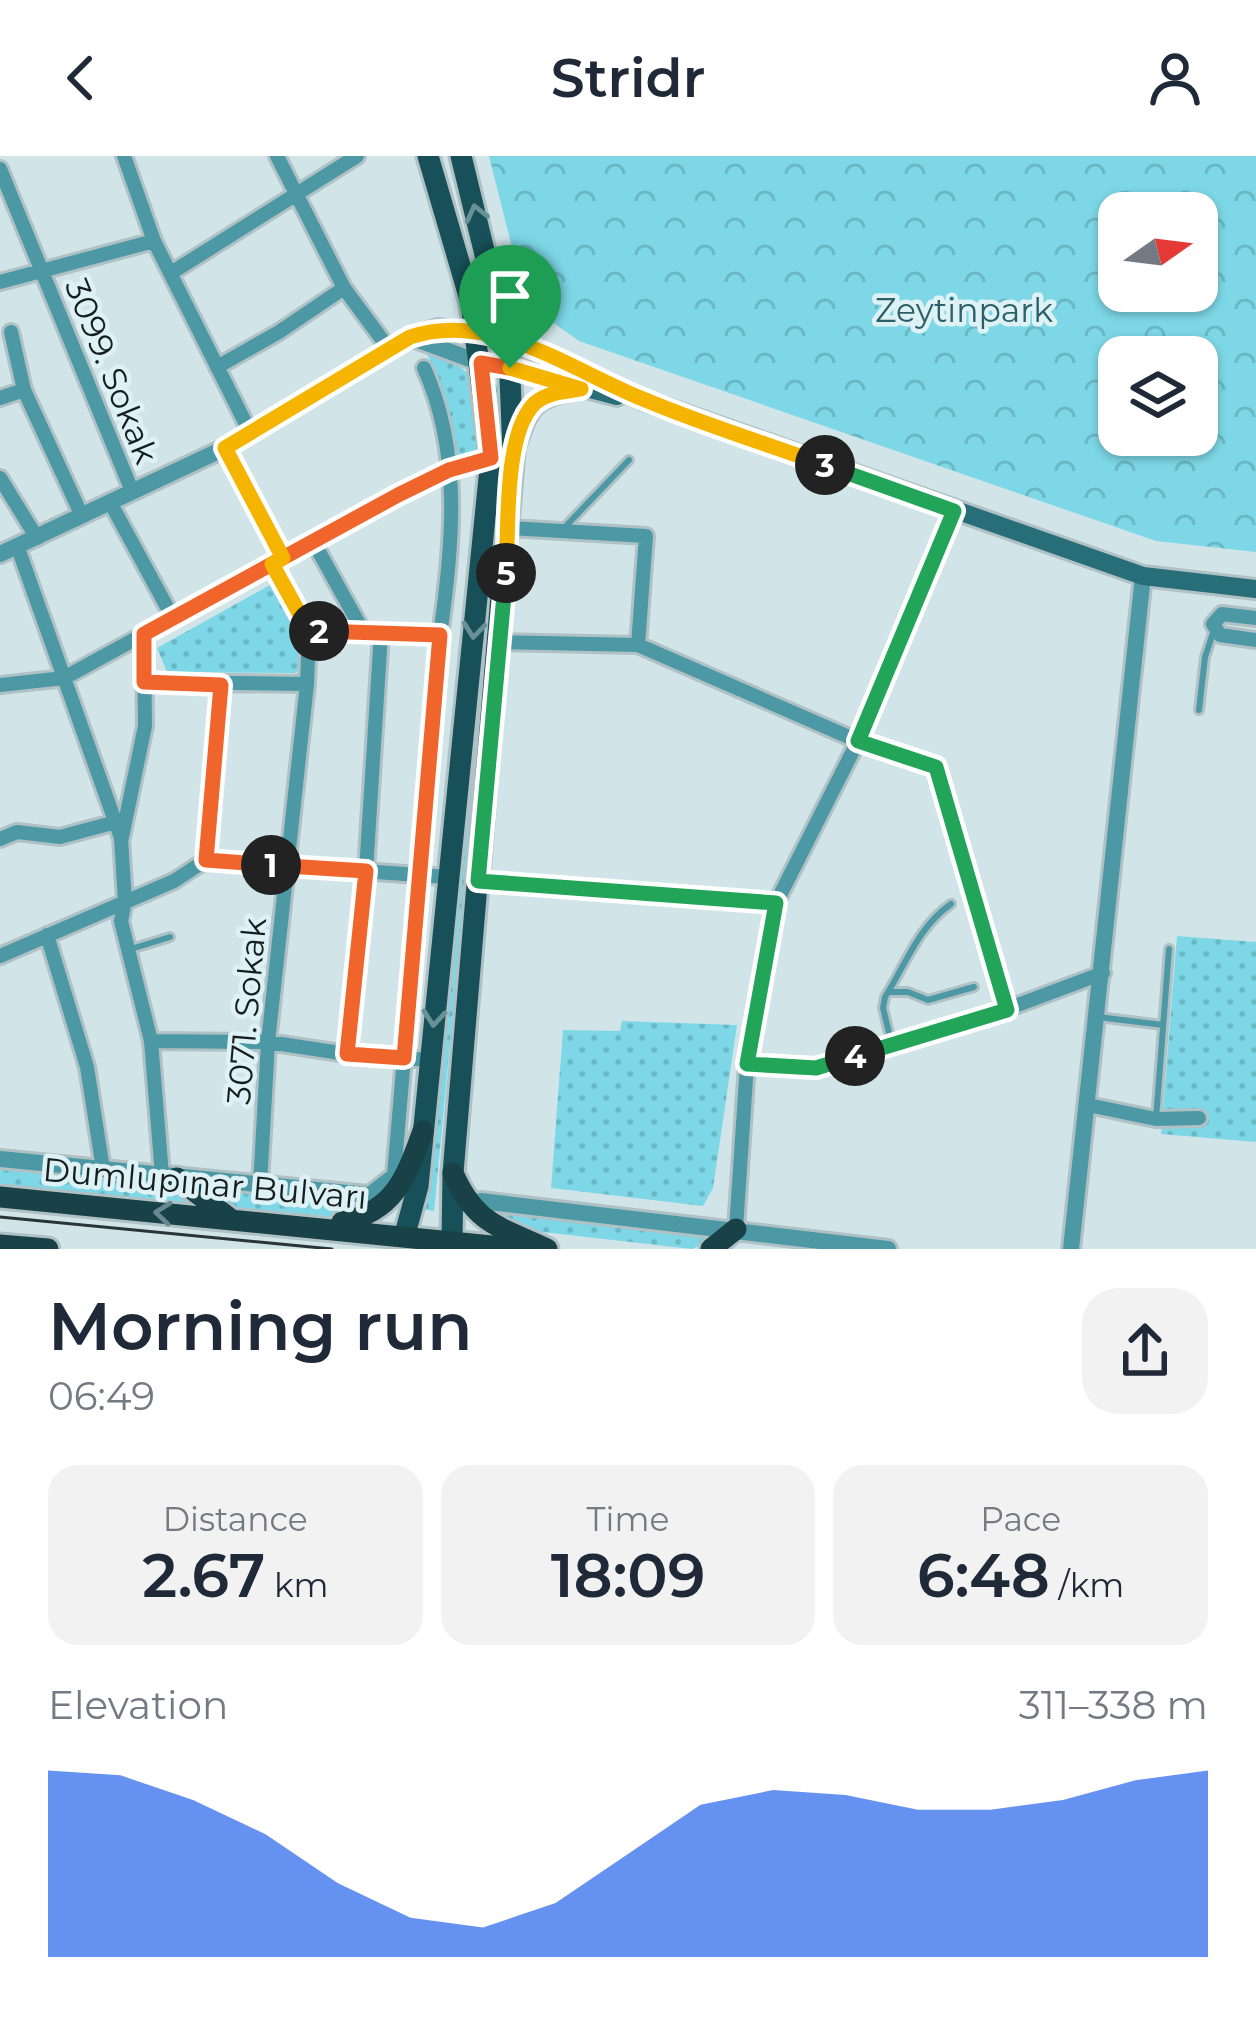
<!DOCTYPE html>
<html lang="en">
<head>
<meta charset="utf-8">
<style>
  :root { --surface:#fff; --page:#f2f2f3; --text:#1f2937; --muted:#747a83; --accent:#2563eb }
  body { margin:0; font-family:Montserrat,sans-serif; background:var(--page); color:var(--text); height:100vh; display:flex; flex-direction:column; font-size:45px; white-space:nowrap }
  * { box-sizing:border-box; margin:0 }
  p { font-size:39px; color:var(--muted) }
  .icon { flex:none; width:66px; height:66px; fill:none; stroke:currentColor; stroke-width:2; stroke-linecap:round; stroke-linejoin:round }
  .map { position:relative; height:1093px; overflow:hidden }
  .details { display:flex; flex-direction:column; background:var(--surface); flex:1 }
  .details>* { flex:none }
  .needle { width:78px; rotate:76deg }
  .buttons { position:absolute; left:1098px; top:36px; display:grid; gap:24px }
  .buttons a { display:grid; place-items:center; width:120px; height:120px; border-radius:24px; background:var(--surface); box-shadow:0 3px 9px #0004; font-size:60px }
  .pin { position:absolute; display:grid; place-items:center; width:102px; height:102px; color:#fff; margin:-123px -51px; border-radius:50% 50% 50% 0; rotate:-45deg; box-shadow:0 0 12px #0007 }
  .pin .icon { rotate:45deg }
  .km { position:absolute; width:60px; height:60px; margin:-30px; border-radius:50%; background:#222; color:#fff; font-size:33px; line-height:60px; text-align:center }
  .round { display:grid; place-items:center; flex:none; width:126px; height:126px; border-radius:36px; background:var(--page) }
  .head { display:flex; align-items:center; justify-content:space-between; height:204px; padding:0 48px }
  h1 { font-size:66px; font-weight:600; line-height:90px }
  .figures { display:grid; grid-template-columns:repeat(3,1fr); gap:18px; height:204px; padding:12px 48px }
  .figures div { display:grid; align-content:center; border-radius:30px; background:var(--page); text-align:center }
  .figures b { font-size:60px; font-weight:600 }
  .figures small { font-size:33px; font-weight:400 }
  .figures p { font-size:33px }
  .chart { height:336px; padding:24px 48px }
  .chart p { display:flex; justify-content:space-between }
  .chart svg { width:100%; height:216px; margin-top:12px; fill:var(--accent); opacity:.7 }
  header { display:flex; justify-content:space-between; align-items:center; height:156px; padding:0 48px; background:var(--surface); font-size:54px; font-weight:600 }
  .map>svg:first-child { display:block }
</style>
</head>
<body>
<header><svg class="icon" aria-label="back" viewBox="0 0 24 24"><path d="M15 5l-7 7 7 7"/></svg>Stridr<svg class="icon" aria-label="person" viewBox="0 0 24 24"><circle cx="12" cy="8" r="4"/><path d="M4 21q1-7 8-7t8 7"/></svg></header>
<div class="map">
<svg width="1256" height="1093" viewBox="0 0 1256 1093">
  <defs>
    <pattern id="grass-dots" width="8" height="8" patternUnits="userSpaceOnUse" patternTransform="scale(3)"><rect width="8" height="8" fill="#7dd7e6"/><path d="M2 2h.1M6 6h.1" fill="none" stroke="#6bb8c5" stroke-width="1.8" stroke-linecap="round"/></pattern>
    <pattern id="forest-crowns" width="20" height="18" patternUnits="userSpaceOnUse" patternTransform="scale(3)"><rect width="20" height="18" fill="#7dd7e6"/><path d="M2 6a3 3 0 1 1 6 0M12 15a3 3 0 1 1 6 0" fill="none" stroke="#6bb8c5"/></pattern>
  </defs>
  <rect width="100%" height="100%" fill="#d1e5e9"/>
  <path fill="url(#grass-dots)" d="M 426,195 L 450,202 L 474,223 L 480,292 L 472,300 L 453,305 L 444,239 Z
    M 493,229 L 507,229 L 506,305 L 434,1055 L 421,1053 L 499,303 Z
    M 270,429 L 302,488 L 300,513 L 295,517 L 167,516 L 157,492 Z
    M 1177,780 L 1256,786 L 1256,986 L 1161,978 Z
    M 622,865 L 737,869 L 713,1032 L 703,1050 L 551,1032 L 563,874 L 620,875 Z
    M 0,1012 L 175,1031 L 202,1049 L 0,1028 Z
    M 201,1033 L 358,1047 L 374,1042 L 377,1046 L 336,1061 L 228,1051 Z
    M 487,1052 L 715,1082 L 692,1093 L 516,1073 Z"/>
  <path fill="url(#forest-crowns)" fill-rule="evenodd" d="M 489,0 L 1256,0 L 1256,396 L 1156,385 L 579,185 L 526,147 ZM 1119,57 L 1197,57 L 1197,135 L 1119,135 ZM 1119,201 L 1197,201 L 1197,279 L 1119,279 Z"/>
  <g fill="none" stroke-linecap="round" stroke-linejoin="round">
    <defs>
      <path id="service" d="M 565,371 L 629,304
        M 1199,554 L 1205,501 L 1214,474
        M 131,793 L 170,781
        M 888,836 L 908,836 L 928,844 L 974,831
        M 1098,861 L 1163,869
        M 891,885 L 883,852 L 885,841 C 906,808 918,771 951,748
        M 1156,963 L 1169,793"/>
      <path id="minor" d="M 124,0 L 154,85 L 250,276
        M 277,0 L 344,132 L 389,193
        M 0,13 L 132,335
        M 171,117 L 357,0
        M 0,126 L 154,85
        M 11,176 L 24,234 L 82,360
        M 217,211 L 279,176 L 344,132
        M 0,242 L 24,234
        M 225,292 L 283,402
        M 0,322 L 37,382
        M 110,346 L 173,462
        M 510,372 L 646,380 L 638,489
        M 313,385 L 364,477
        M 18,392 L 121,682 L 125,746 L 121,765 L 151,885 L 162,1019
        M 1256,462 L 1222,458 L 1213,468 L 1220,479 L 1256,484
        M 309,475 L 440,479
        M 500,486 L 638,489 L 858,585 L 936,611 L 1007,853
        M 144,526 L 307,528
        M 0,529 L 64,522 L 398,339 L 449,314 L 491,302
        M 122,681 L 145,570 L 144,478
        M 0,683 L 17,676 L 60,681 L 116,666
        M 206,704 L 222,529
        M 478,725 L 776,747
        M 47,779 L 87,911 L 103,1013
        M 0,800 L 174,725 L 206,704 L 447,721
        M 151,885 L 268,886 L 347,898 L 430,904
        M 347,898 L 366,715 L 381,477
        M 747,908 L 816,912 L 1007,853 L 1103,817
        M 1088,949 L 1156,963 L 1199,962
        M 260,1029 L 268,886 L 307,528 L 309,475 L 272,408
        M 368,1039 L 394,1019 L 440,479 C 453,390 462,296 424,212
        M 736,1073 L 747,908 L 776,747 L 858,585 L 954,355"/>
      <path id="tertiary" d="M 476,176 L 438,172 L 410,181 L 481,207
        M 0,398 L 225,292 L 410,181
        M 0,1003 L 368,1039
        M 481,1045 L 888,1093
        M 1071,1093 L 1143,420"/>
      <path id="secondary" d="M 506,181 L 646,245 L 1143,420 L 1256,433
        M 510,212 L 617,240
        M 515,291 C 529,252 532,241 575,234"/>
      <path id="primary" d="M 405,1078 L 418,1030 L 491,302 L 471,147 L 428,0
        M 452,1084 L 453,1017 L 513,296 L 509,197 L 461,0"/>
      <path id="trunk" d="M 453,1017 C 475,1068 500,1071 547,1093
        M 177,1022 L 232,1064
        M 0,1041 L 523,1093
        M 342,1066 C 395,1055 406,1021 423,975
        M 0,1089 L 48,1093
        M 711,1093 L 736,1073"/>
    </defs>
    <use href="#service" stroke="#afc1c4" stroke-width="12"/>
    <use href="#minor" stroke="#afc1c4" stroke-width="20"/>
    <use href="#tertiary" stroke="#afc1c4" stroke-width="22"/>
    <use href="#secondary" stroke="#afc1c4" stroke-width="24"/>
    <use href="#primary" stroke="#afc1c4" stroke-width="27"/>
    <use href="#trunk" stroke="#afc1c4" stroke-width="27"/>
    <use href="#service" stroke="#4c99a5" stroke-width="6"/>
    <use href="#minor" stroke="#4c99a5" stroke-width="14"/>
    <use href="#tertiary" stroke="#4c99a5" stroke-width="16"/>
    <use href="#secondary" stroke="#286e79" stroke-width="18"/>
    <use href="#primary" stroke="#175058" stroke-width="21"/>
    <use href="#trunk" stroke="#184248" stroke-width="21"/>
    <path stroke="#2a3435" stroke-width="3" d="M 0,1061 L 332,1093"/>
  </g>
  <defs><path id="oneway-chevron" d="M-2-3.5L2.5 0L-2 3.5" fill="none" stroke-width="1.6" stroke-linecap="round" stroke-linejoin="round" transform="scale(3)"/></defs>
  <g stroke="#679197">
    <use href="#oneway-chevron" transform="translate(476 57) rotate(-104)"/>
    <use href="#oneway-chevron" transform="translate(474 474) rotate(96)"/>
    <use href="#oneway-chevron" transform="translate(434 862) rotate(95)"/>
  </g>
  <use stroke="#67888e" href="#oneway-chevron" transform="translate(163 1057) rotate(-174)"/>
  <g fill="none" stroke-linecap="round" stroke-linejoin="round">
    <defs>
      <path id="split-1" d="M 271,709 L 206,704 L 221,529 L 144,526 L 144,478 L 398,339 L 449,314 L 491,302 L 481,207 L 510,212"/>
      <path id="split-2" d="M 271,709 L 366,715 L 347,898 L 404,902 L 440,479 L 319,475"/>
      <path id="split-3" d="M 319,475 L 309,475 L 272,408 L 283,402 L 225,292 L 410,181 C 491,154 569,213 643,243 C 702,268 764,287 825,309"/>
      <path id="split-4" d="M 825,309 L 954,355 L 858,585 L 936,611 L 1007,854 L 855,900"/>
      <path id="split-5" d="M 506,417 L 478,725 L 776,747 L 747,908 L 816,912 L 855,900"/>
      <path id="split-6" d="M 506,417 C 509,375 503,277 535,247 C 548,236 565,236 581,233 L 510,212"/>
    </defs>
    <use href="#split-1" stroke="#fff" stroke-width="24"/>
    <use href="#split-2" stroke="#fff" stroke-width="24"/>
    <use href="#split-3" stroke="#fff" stroke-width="24"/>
    <use href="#split-4" stroke="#fff" stroke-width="24"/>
    <use href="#split-5" stroke="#fff" stroke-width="24"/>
    <use href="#split-6" stroke="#fff" stroke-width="24"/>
    <use href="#split-1" stroke="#f0652b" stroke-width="15"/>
    <use href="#split-2" stroke="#f0652b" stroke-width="15"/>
    <use href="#split-3" stroke="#f5b400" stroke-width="15"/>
    <use href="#split-4" stroke="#22a559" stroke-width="15"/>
    <use href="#split-5" stroke="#22a559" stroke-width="15"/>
    <use href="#split-6" stroke="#f5b400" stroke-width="15"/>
  </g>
  <g text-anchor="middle" stroke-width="9" stroke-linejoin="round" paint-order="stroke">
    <g font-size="33" fill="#2c6069" stroke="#def2f6">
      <text x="964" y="166">Zeytinpark</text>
    </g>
    <g font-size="33" fill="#151d1e" stroke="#def2f6">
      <text transform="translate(112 215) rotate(68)" y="12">3099. Sokak</text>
      <text transform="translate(246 855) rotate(-85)" y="12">3071. Sokak</text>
      <text transform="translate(205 1027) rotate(5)" y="12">Dumlupınar Bulvarı</text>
    </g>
  </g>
</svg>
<div class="buttons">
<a><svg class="needle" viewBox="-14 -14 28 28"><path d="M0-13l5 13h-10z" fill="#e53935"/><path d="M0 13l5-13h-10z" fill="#747a83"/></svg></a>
<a><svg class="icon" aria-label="layers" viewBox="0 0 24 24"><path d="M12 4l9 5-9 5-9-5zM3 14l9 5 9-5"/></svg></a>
</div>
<div class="pin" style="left:510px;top:212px;background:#1e9e55"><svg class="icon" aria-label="arrive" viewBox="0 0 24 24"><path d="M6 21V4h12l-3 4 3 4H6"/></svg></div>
<b class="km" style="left:271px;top:709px">1</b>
<b class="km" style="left:319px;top:475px">2</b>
<b class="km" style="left:825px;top:309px">3</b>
<b class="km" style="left:855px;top:900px">4</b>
<b class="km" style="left:506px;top:417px">5</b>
</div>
<section class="details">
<div class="head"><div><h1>Morning run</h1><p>06:49</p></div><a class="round"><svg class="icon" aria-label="share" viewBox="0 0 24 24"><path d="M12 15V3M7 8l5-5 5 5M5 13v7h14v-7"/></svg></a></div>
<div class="figures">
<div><p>Distance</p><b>2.67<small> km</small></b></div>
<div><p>Time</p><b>18:09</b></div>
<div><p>Pace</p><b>6:48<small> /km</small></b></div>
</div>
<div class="chart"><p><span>Elevation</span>311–338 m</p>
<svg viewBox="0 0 160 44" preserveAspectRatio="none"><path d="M0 44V6L10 7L20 12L30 19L40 29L50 36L60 38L70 33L80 23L90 13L100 10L110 11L120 14L130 14L140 12L150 8L160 6V44z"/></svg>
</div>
</section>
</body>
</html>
